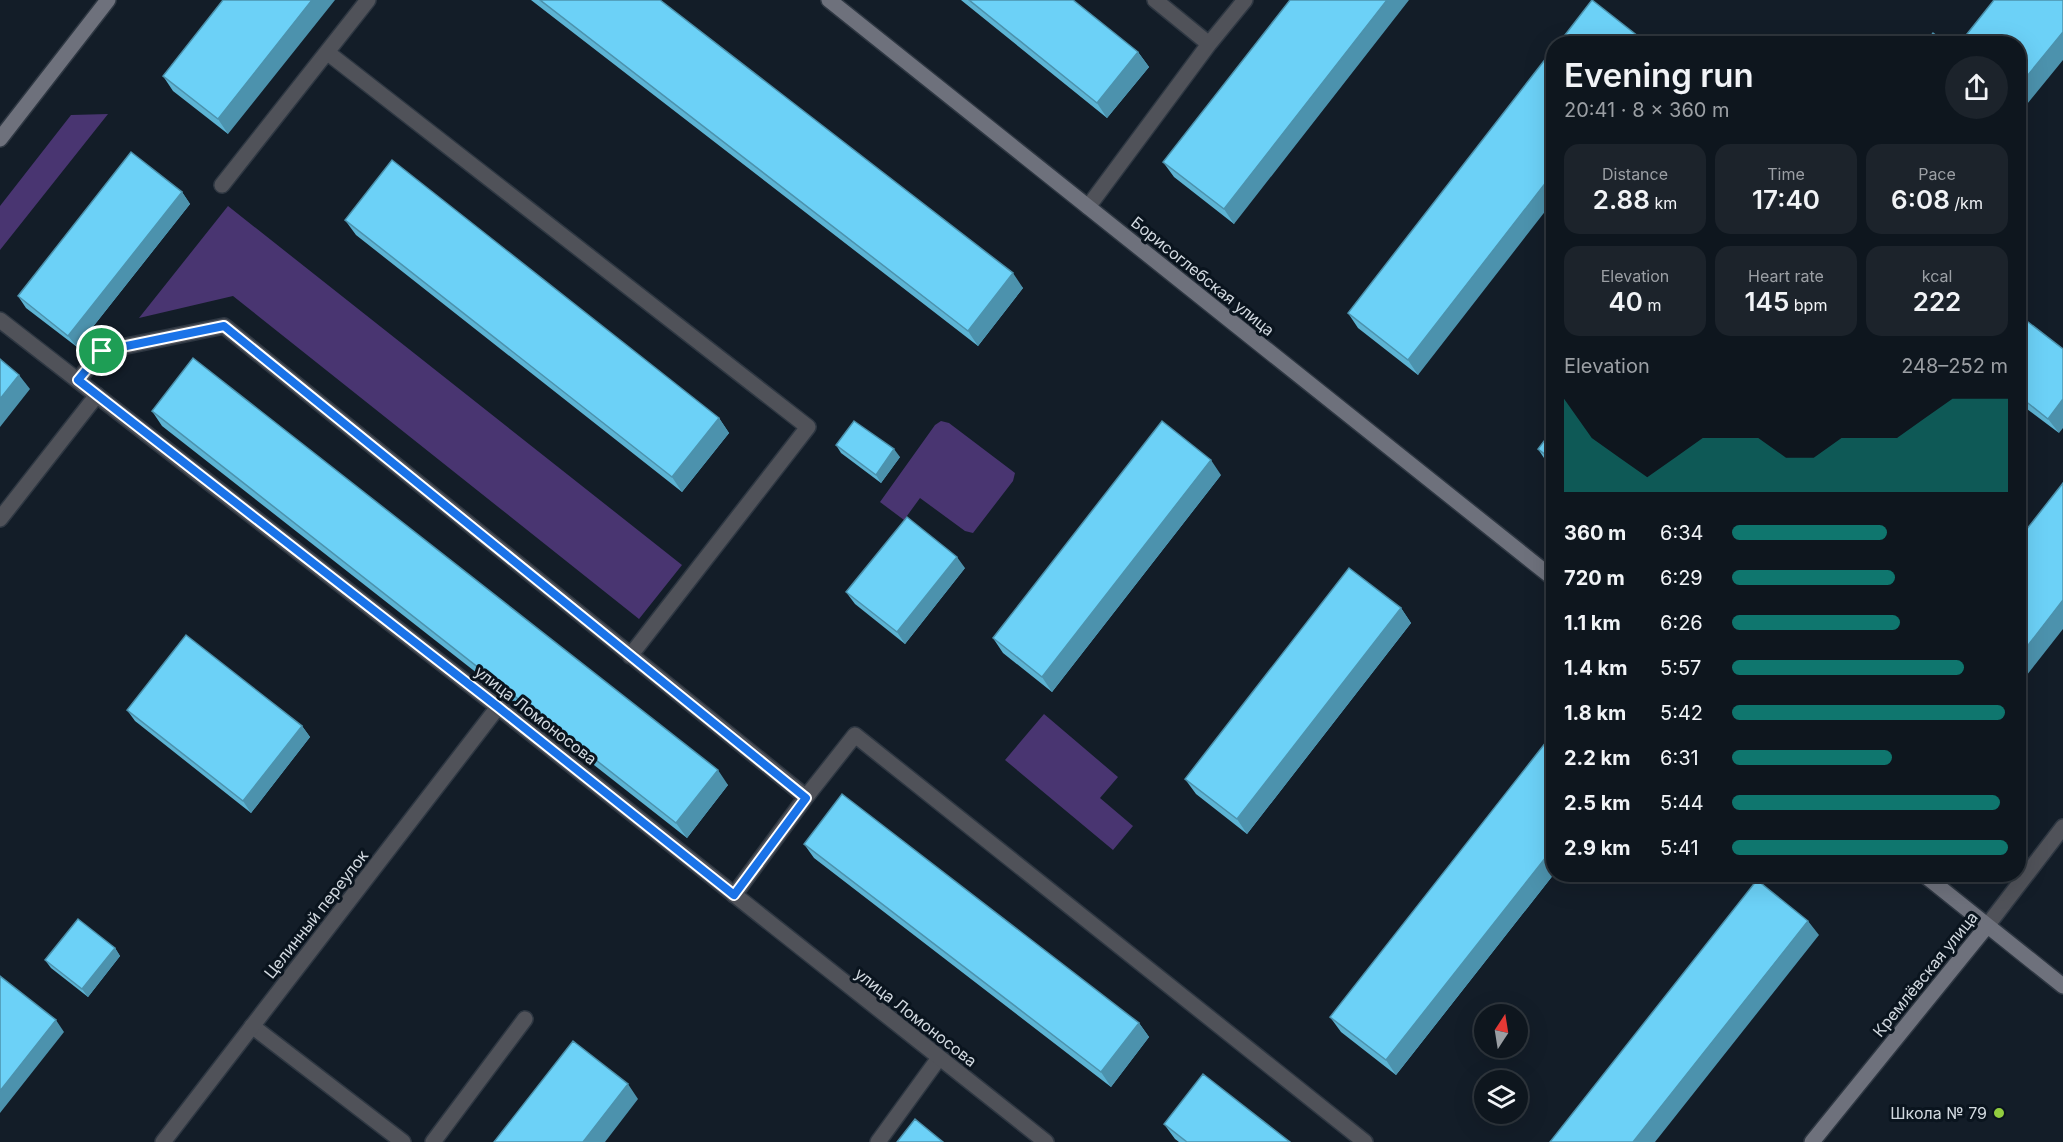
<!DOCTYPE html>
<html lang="en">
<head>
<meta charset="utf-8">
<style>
  :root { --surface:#0e161e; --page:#1c232b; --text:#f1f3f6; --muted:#9b9fa4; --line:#2e353c; --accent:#0f766e }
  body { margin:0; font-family:Inter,sans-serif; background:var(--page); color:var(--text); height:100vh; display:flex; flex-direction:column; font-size:22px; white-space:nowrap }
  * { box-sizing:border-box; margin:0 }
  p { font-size:20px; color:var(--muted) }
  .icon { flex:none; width:33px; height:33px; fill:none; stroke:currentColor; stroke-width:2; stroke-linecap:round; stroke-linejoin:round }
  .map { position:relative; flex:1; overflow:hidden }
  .panel { position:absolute; left:1546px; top:36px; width:480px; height:846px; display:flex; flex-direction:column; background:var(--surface); border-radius:24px; box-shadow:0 6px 24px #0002,0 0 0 2px var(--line) }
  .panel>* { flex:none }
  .needle { width:39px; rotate:12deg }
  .tools { position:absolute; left:1474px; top:1004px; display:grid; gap:12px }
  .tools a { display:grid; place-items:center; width:54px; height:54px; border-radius:50%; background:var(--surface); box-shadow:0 6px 24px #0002,0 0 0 2px var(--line); font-size:30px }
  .pin { position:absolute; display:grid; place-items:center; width:51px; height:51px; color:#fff; margin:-26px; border:3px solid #fff; border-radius:50%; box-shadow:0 2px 6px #0007 }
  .round { display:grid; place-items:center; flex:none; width:63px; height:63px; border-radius:32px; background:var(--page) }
  .overview { display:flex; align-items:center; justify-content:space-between; height:102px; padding:0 18px }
  h1 { font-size:33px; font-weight:600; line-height:45px }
  .figures { display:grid; grid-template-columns:repeat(3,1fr); gap:9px; height:102px; padding:6px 18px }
  .figures div { display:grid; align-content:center; border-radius:15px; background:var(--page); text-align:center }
  .figures b { font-size:26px; font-weight:600 }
  .figures small { font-size:16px; font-weight:400 }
  .figures p { font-size:16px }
  .chart { height:168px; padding:12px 18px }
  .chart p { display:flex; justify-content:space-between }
  .chart svg { width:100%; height:108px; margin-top:6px; fill:var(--accent); opacity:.7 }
  ul { padding:0 18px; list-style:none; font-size:20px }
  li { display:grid; grid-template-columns:96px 72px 1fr; align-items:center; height:45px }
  li i { height:15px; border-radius:8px; background:var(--accent) }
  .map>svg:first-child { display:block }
</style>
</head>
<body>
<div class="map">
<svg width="2063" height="1142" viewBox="0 0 2063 1142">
  <rect width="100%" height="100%" fill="#131d28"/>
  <path fill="#493571" d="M 108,114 L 0,250 L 0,206 L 71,115 Z
    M 228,206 L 682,565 L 639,619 L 233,296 L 139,318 Z
    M 941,421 L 949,423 L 1015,473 L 1013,481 L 973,533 L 965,531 L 920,498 L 904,520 L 880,502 L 935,425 Z
    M 1044,714 L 1118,777 L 1100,798 L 1133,826 L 1113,850 L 1005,760 Z"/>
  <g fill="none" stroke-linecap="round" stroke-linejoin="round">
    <defs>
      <path id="lane" d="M 1155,0 L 1209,44
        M 328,53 L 808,427 L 630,656
        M 222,185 L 368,0
        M 1088,207 L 1209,44 L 1245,0
        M 78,380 L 102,351 L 224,326 L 806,797 L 734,895
        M 0,519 L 97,395
        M 806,797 L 855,735 L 1365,1142
        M 252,1026 L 403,1142
        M 433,1142 L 525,1019
        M 878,1142 L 939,1058"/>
      <path id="street" d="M 0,320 L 498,707 L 1046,1142
        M 1987,926 L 2063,827
        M 163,1142 L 498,707"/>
      <path id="secondary" d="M 829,0 L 1554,579
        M 0,139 L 108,0
        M 1923,874 L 2063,986
        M 1812,1142 L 1987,926"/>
    </defs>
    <use href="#lane" stroke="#2e3742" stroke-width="18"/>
    <use href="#street" stroke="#2e3742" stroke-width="18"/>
    <use href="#secondary" stroke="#2e3742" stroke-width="18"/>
    <use href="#lane" stroke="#505259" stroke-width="15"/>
    <use href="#street" stroke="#505259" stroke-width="15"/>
    <use href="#secondary" stroke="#6e717c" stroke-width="15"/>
  </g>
  <path fill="#5db4d4" d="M 223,0 L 228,134 L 173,91 L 163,76 Z
    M 531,0 L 660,0 L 1023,288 L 978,346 Z
    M 961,0 L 1073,0 L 1138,52 L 1149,67 L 1107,118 Z
    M 1290,0 L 1234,224 L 1174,177 L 1163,162 Z
    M 1554,48 L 1418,375 L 1358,328 L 1348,313 Z
    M 182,192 L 190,204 L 77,347 L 26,308 L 18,296 Z
    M 345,220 L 719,418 L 729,433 L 682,492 L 356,235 Z
    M 2019,315 L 2059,433 L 2019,403 Z
    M 152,411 L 728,785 L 687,838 L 162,426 Z
    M 1554,428 L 1554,468 L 1548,464 L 1538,449 Z
    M 836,445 L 900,457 L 881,483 L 841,453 Z
    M 1221,475 L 1052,692 L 1003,653 L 993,638 Z
    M 965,568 L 905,644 L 855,604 L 846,592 Z
    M 1401,608 L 1411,623 L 1247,834 L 1196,794 L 1185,779 Z
    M 127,710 L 302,726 L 310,737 L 251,813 L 135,721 Z
    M 804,844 L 1139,1023 L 1149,1037 L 1111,1087 L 814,858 Z
    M 1554,874 L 1396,1075 L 1341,1032 L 1330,1017 Z
    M 115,948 L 120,956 L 88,997 L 51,968 L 45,960 Z
    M 1164,1124 L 1290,1142 L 1179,1142 L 1175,1139 Z"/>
  <path fill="#4c92ad" d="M 312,0 L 335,0 L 228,134 L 218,119 Z
    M 1387,0 L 1409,0 L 1234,224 L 1224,209 Z
    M 2063,32 L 2063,60 L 2019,114 L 2019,86 Z
    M 1138,52 L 1149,67 L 1107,118 L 1097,103 Z
    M 1554,172 L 1554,200 L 1418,375 L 1408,360 Z
    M 182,192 L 190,204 L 77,347 L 68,336 Z
    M 1013,273 L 1023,288 L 978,346 L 968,331 Z
    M 19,375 L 30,389 L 0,427 L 0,399 Z
    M 2063,399 L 2063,428 L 2059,433 L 2048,419 Z
    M 719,418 L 729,433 L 682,492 L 672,477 Z
    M 894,449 L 900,457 L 881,483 L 876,475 Z
    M 1211,460 L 1221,475 L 1052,692 L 1042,677 Z
    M 957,557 L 965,568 L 905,644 L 897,632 Z
    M 2063,600 L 2063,629 L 2019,685 L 2019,657 Z
    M 1401,608 L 1411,623 L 1247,834 L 1237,819 Z
    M 302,726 L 310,737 L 251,813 L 243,801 Z
    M 718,770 L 728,785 L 687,838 L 676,823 Z
    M 1554,847 L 1554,874 L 1396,1075 L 1386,1060 Z
    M 1808,921 L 1819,935 L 1655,1142 L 1633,1142 Z
    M 115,948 L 120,956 L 88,997 L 82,989 Z
    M 56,1020 L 64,1032 L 0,1113 L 0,1091 Z
    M 1139,1023 L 1149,1037 L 1111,1087 L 1101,1072 Z
    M 628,1084 L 638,1099 L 605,1142 L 583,1142 Z"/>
  <path fill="#6cd1f7" stroke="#4c92ad" stroke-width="1.5" d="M 223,0 L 312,0 L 218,119 L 163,76 Z
    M 540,0 L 660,0 L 1013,273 L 968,331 Z
    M 969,0 L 1073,0 L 1138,52 L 1097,103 Z
    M 1290,0 L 1387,0 L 1224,209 L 1163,162 Z
    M 1592,0 L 1648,44 L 1558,44 Z
    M 1994,0 L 2063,0 L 2063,32 L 2019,86 L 2019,44 L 1959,44 Z
    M 1933,33 L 1947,44 L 1925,44 Z
    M 1554,48 L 1554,172 L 1408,360 L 1348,313 Z
    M 131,152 L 182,192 L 68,336 L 18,296 Z
    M 392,160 L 719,418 L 672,477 L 345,220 Z
    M 2019,315 L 2063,349 L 2063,399 L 2048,419 L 2019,396 Z
    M 193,358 L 718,770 L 676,823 L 152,411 Z
    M 0,359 L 19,375 L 0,399 Z
    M 854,421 L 894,449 L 876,475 L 836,445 Z
    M 1162,421 L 1211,460 L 1042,677 L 993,638 Z
    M 1554,428 L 1554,461 L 1538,449 Z
    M 2063,483 L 2063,600 L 2019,657 L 2019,539 Z
    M 907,517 L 957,557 L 897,632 L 846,592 Z
    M 1349,568 L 1401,608 L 1237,819 L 1185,779 Z
    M 186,635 L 302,726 L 243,801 L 127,710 Z
    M 1554,732 L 1554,847 L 1386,1060 L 1330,1017 Z
    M 842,794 L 1139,1023 L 1101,1072 L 804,844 Z
    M 1757,880 L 1808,921 L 1633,1142 L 1550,1142 Z
    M 78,919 L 115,948 L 82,989 L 45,960 Z
    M 0,976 L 56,1020 L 0,1091 Z
    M 573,1041 L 628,1084 L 583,1142 L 494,1142 Z
    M 1203,1074 L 1290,1142 L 1187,1142 L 1164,1124 Z
    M 915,1119 L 943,1142 L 897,1142 Z"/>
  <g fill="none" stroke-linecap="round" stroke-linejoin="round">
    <defs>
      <path id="route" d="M 224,326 L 806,798 L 734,895 L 498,707 L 78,380 L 102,351 Z"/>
    </defs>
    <use href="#route" stroke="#fff" stroke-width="12"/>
    <use href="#route" stroke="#1a73e8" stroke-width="8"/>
  </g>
  <circle fill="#92cd3f" stroke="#0a141e" stroke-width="2" cx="1999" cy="1113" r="6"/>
  <g text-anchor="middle" stroke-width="6" stroke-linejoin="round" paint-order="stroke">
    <g font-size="16" fill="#d2d9e0" stroke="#0a141e">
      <text transform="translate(1203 276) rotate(39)" y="6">Борисоглебская улица</text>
      <text transform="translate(536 715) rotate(38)" y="6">улица Ломоносова</text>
      <text transform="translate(316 914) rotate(-52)" y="6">Целинный переулок</text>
      <text transform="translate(1925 974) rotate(-51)" y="6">Кремлёвская улица</text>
      <text transform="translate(916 1017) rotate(38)" y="6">улица Ломоносова</text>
    </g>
    <g font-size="16" fill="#d2d9e0" stroke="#0a141e" text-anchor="end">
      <text x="1987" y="1119">Школа № 79</text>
    </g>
  </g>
</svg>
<div class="tools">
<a><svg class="needle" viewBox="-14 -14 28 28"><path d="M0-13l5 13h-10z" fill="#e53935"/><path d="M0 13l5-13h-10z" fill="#9b9fa4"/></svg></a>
<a><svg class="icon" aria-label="layers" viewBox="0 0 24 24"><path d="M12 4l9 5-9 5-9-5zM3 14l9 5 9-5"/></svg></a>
</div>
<div class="pin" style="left:102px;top:351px;background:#1e9e55"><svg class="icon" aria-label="arrive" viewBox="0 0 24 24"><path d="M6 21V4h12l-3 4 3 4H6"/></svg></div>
<section class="panel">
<div class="overview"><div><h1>Evening run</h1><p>20:41 · 8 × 360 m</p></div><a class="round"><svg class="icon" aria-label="share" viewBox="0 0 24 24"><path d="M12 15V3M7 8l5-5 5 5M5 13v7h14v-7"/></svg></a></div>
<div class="figures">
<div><p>Distance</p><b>2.88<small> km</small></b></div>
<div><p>Time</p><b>17:40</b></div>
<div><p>Pace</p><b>6:08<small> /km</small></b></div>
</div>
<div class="figures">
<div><p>Elevation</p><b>40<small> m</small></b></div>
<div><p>Heart rate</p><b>145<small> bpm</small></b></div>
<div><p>kcal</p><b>222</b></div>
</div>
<div class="chart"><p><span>Elevation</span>248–252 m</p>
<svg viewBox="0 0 160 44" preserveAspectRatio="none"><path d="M0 44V6L10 22L20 30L30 38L40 30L50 22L60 22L70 22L80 30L90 30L100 22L110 22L120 22L130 14L140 6L150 6L160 6V44z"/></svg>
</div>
<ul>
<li><b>360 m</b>6:34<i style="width:56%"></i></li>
<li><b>720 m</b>6:29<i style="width:59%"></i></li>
<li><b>1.1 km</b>6:26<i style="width:61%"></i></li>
<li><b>1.4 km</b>5:57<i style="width:84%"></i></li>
<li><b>1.8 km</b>5:42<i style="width:99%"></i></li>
<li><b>2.2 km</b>6:31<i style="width:58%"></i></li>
<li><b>2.5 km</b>5:44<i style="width:97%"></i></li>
<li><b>2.9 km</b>5:41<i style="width:100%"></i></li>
</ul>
</section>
</div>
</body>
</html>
